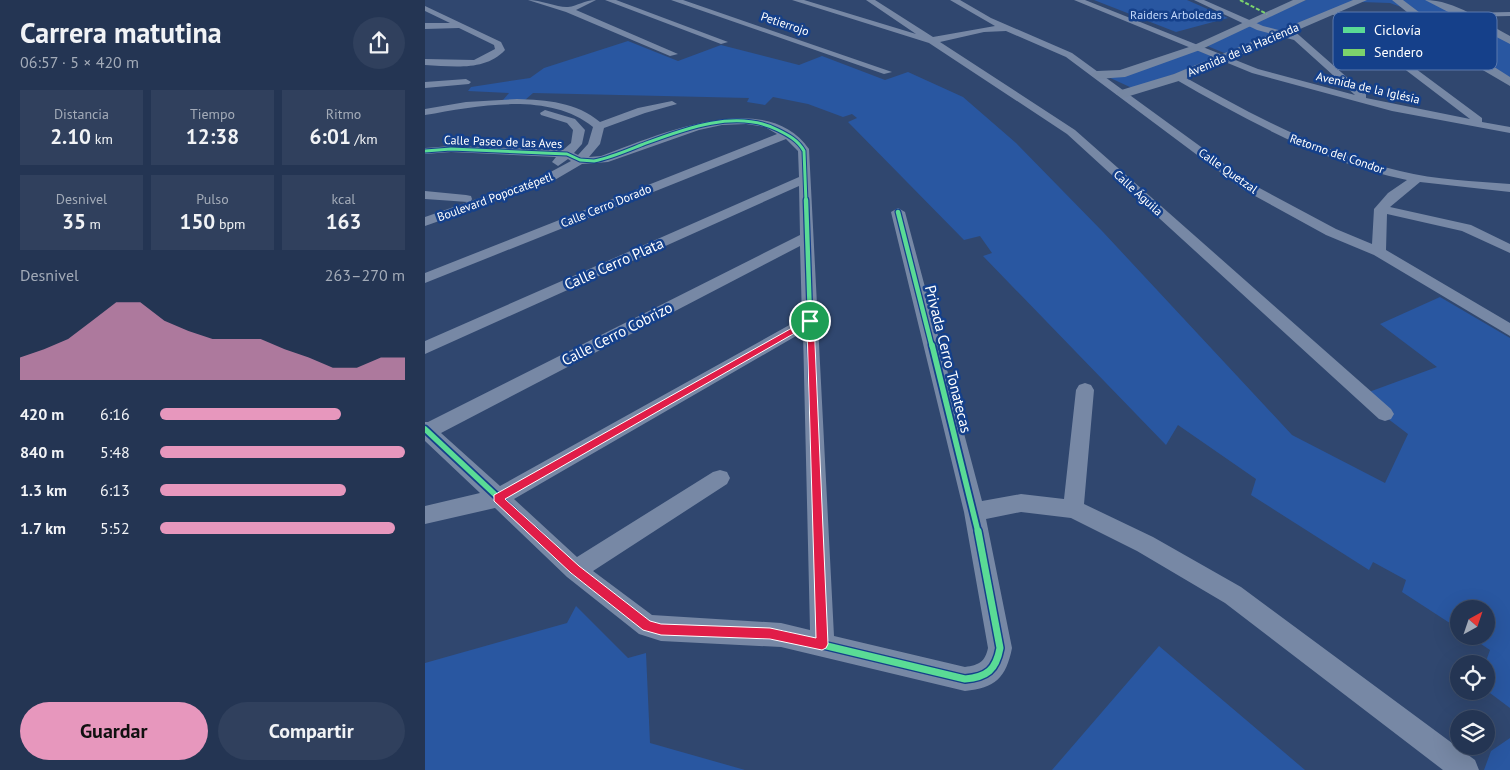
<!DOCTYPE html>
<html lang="es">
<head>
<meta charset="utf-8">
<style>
  :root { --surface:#243553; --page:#30405d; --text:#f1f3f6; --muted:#a3abb8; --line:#41506a; --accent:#e797bd }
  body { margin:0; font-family:"PT Sans",sans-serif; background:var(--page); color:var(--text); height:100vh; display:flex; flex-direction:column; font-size:19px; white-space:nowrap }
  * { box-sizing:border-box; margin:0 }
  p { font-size:16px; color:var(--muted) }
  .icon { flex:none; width:28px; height:28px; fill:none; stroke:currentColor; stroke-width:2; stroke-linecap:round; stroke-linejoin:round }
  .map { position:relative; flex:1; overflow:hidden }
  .details { display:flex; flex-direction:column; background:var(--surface); width:425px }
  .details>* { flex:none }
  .needle { width:32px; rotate:40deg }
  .fabs { position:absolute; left:1025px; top:600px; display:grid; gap:10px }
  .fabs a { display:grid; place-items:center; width:45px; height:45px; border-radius:50%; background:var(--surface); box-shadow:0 5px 20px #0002,0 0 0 1px var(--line); font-size:25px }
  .pin { position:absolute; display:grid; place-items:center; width:42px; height:42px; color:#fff; margin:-21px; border:2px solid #fff; border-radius:50%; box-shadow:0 1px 5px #0007 }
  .round { display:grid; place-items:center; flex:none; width:52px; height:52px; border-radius:26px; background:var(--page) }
  .head { display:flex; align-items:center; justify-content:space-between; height:85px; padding:0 20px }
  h1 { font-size:28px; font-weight:700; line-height:38px }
  .figures { display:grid; grid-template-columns:repeat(3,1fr); gap:8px; height:85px; padding:5px 20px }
  .figures div { display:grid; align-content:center; border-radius:0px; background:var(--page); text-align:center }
  .figures b { font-size:21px; font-weight:700 }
  .figures small { font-size:14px; font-weight:400 }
  .figures p { font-size:14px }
  .chart { height:140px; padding:10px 20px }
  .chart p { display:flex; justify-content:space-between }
  .chart svg { width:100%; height:90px; margin-top:5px; fill:var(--accent); opacity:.7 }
  .primary-button { display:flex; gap:10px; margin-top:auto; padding:10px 20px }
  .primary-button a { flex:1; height:58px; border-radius:30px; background:var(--accent); color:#111; font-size:20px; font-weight:700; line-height:58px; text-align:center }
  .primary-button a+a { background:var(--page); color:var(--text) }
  ul { padding:0 20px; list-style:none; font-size:16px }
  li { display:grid; grid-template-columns:80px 60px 1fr; align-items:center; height:38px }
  li i { height:12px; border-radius:6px; background:var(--accent) }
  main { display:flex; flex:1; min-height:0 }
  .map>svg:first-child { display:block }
</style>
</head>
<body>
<main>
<section class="details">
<div class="head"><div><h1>Carrera matutina</h1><p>06:57 · 5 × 420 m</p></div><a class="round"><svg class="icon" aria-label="share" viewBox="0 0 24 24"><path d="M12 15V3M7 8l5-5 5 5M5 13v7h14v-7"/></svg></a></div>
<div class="figures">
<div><p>Distancia</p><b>2.10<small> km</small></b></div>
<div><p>Tiempo</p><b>12:38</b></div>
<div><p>Ritmo</p><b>6:01<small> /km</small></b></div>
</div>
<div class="figures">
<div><p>Desnivel</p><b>35<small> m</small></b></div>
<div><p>Pulso</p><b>150<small> bpm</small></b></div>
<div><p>kcal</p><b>163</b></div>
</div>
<div class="chart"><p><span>Desnivel</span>263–270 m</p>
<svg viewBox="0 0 160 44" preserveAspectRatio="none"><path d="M0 44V33L10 29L20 24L30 15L40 6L50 6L60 15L70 20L80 24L90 24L100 24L110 29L120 33L130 38L140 38L150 33L160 33V44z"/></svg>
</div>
<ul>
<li><b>420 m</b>6:16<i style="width:74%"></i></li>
<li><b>840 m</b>5:48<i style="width:100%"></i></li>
<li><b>1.3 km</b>6:13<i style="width:76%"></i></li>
<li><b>1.7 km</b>5:52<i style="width:96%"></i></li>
</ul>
<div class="primary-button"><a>Guardar</a><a>Compartir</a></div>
</section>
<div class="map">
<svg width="1085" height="770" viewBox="0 0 1085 770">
  <rect width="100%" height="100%" fill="#30476f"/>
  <path fill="#2957a1" d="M 669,0 L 762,0 L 803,18 L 751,32 Z
    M 881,0 L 935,0 L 855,34 L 825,23 Z
    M 940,0 L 1004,0 L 1038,15 L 1085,42 L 1085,80 L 976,7 L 965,3 L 936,2 Z
    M 823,23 L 852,34 L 804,55 L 780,45 Z
    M 203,41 L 253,61 L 296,45 L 374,65 L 397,56 L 460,80 L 483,72 L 538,97 L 591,143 L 678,232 L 867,435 L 960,483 L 983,434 L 933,396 L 1012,367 L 955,324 L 1015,297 L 1085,338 L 1085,708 L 1061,690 L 1060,664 L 1065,650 L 1044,636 L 1061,636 L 1061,609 L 1034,609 L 1034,629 L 977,592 L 981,580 L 948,562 L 944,570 L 826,495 L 831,479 L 753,425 L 741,445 L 558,256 L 567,253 L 555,236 L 539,240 L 423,122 L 432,118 L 427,114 L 418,117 L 383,104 L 348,97 L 340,105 L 322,102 L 324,98 L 108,93 L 100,100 L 78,100 L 84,93 L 43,91 L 46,87 L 105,78 L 119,68 Z
    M 771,50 L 795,59 L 707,88 L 681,76 Z
    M 151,606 L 203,658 L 221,653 L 225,743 L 320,770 L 0,770 L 0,663 L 142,623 Z
    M 734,646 L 880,770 L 627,770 Z
    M 1085,738 L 1085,770 L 1059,770 L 1066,751 Z"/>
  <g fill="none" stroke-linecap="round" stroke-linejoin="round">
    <path fill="#7788a5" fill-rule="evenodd" d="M 103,0 C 116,0 134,8 143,7 C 153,6 159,0 171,0 L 151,10 L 253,54 L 245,56 L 141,12 Z
      M 180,0 L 191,0 L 303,42 L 296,44 Z
      M 246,0 L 258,0 L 467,72 L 459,74 Z
      M 367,0 L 379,0 L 491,34 L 441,0 L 450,0 L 508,37 L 570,26 L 525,0 L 535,0 L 566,18 L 647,53 L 827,184 L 911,229 L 947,244 L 949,209 L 963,193 L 982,180 C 899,163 823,121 750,79 L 750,75 L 756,75 C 826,114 897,153 975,171 C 1011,180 1049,181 1085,184 L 1085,192 L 995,182 L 965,207 L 1046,225 L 1085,244 L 1085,253 L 1037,231 L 962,214 L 961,250 L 1085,323 L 1085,336 L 949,255 L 901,235 L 819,190 L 641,57 L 581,31 L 559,32 L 515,42 L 650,130 L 966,409 L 969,414 L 966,419 L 960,421 L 954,419 L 642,134 L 504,43 Z
      M 649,0 L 660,0 L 833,69 L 930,95 L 869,40 L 832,30 L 769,0 L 779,0 L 838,26 L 861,32 L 861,29 L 867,29 L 941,94 L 941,98 L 1045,119 L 906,13 L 913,11 L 1057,118 L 1057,122 L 1085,127 L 1085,133 L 967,111 L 827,73 Z
      M 0,6 L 76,42 L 80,50 C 60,72 26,66 0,65 L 0,59 L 49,60 L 70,49 L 69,45 L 34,28 L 0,29 L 0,23 L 25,23 L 0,11 Z
      M 1085,12 L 1085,16 L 1039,17 L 1035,15 L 1039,13 Z
      M 41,79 L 46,82 L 44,84 L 0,88 L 0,82 Z
      M 92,99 C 122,100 151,102 175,122 L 213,108 L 247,101 L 252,104 L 220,113 L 179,128 L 175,144 L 164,157 L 176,156 C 231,136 340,86 384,149 L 409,636 L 540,667 C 554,665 560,662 563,648 L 539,512 L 466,212 L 473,208 L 480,212 L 557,501 L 596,494 L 639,499 L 651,390 L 654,385 L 660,383 L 666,385 L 669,390 L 659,504 L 728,537 L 816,587 L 1050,760 L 1054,770 L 1018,770 L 800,603 L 712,551 L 646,518 L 596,512 L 561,519 L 587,648 C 581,678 570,688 540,691 L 356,647 L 236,641 L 214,634 L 142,577 L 70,508 L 0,524 L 0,506 L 55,493 L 0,441 L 0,422 L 3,422 L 375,235 L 374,186 L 0,354 L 0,341 L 374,177 L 373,151 L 361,139 L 0,283 L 0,273 L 352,134 L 340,127 L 321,124 L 297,125 L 274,130 L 183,162 L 157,164 L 128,181 L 0,226 L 0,217 L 43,202 L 0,199 L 0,191 L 41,195 L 46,196 L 47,199 L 46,201 L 120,175 L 146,161 L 143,159 L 133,166 L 127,162 L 131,157 L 26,152 L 0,154 L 0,148 L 26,146 L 138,150 L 146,143 L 148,130 L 142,123 L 116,115 L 115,113 L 120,110 L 150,119 L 160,130 L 157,144 L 149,153 L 153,155 L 163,144 L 168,127 C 123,91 52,106 0,115 L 0,109 L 41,102 ZM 375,246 L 377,318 L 75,486 L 16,433 ZM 378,332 L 385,630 L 356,623 L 227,615 L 168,571 L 302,484 L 305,478 L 302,472 L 295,470 L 288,472 L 152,557 L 89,499 Z"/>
    <path fill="#7687a2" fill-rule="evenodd" d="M 868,0 L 881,0 L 775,50 L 700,77 L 672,79 L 666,75 L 672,71 L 695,70 L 767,46 Z
      M 928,0 L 942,0 L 757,80 L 698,98 L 691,94 L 693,91 L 749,74 Z
      M 967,0 L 978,0 L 1052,56 L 1085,77 L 1085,86 L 1044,62 Z
      M 1000,0 C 1030,0 1059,22 1085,36 L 1085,44 Z"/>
    <path stroke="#7cd36c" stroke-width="2" stroke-dasharray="4 2" stroke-linecap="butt" d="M 815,0 L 842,14"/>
    <defs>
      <path id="cycleway-far3" d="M 0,151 L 26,149 L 142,154 L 155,160 L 169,161 C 185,158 201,151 216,145 C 256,130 311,108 353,130 C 363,135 373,140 379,151 L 381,202"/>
      <path id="cycleway-far2" d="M 381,200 L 386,347
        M 473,212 L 507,347"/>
      <path id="cycleway-far1" d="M 386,345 L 393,532
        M 507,345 L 553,532
        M 0,429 L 110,532"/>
      <path id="cycleway" d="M 109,531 L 150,570 L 222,626 L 236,629 L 356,635 L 540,679 C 562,677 571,670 575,648 L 553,531
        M 393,531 L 397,645"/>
    </defs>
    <use href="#cycleway-far3" stroke="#15408a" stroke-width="5"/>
    <use href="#cycleway-far2" stroke="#15408a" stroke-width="7"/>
    <use href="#cycleway-far1" stroke="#15408a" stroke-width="9"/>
    <use href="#cycleway" stroke="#15408a" stroke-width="10"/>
    <use href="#cycleway-far3" stroke="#5adb95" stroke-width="3"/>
    <use href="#cycleway-far2" stroke="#5adb95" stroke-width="4.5"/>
    <use href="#cycleway-far1" stroke="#5adb95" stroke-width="5.5"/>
    <use href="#cycleway" stroke="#5adb95" stroke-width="7"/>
  </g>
  <path fill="#e11d48" stroke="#fff" fill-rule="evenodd" d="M 383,319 L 389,321 L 403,644 L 401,648 L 397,650 L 345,639 L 236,635 L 218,630 L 146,573 L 69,501 L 69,495 ZM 382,326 L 391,638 L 345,628 L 236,624 L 225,621 L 154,566 L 80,499 Z"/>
  <g text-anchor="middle" stroke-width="5" stroke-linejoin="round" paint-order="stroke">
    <g font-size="12" fill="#c4d9fb" stroke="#15408a">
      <text x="751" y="19">Raiders Arboledas</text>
    </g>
    <g font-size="12" fill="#fff" stroke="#15408a">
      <text transform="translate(360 24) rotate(19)" y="4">Petierrojo</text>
      <text transform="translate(818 50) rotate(-23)" y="4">Avenida de la Hacienda</text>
      <text transform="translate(943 88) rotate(13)" y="4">Avenida de la Iglésia</text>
      <text transform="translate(78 142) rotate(2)" y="4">Calle Paseo de las Aves</text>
      <text transform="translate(912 154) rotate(19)" y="4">Retorno del Condor</text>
      <text transform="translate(803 171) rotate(35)" y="4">Calle Quetzal</text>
      <text transform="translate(713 193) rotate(42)" y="4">Calle Águila</text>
      <text transform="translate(70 197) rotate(-20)" y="4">Boulevard Popocatépetl</text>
      <text transform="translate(181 206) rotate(-22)" y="4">Calle Cerro Dorado</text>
    </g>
    <g font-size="15" fill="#fff" stroke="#15408a">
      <text transform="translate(189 264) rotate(-24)" y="5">Calle Cerro Plata</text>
      <text transform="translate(192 334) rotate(-27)" y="5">Calle Cerro Cobrizo</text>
      <text transform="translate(523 359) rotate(76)" y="5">Privada Cerro Tonatecas</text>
    </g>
  </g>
  <rect x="908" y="12" width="164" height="58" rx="8" fill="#15408a" stroke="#5b79ad" stroke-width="1"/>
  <rect x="918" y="27" width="22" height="6" fill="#5adb95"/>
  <rect x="918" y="49" width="22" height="7" fill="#7cd36c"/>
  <g font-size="14" fill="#fff">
    <text x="949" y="35">Ciclovía</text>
    <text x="949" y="57">Sendero</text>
  </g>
</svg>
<div class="fabs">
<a><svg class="needle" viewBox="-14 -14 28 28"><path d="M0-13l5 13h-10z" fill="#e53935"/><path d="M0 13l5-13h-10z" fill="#a3abb8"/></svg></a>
<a><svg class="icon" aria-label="locate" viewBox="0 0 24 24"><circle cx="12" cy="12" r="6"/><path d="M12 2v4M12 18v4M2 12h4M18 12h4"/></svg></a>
<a><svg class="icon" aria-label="layers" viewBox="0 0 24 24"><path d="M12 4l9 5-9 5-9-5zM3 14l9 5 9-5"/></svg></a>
</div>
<div class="pin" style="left:385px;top:321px;background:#1e9e55"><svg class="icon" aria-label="arrive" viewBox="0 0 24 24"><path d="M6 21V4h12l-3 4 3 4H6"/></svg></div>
</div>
</main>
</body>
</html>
